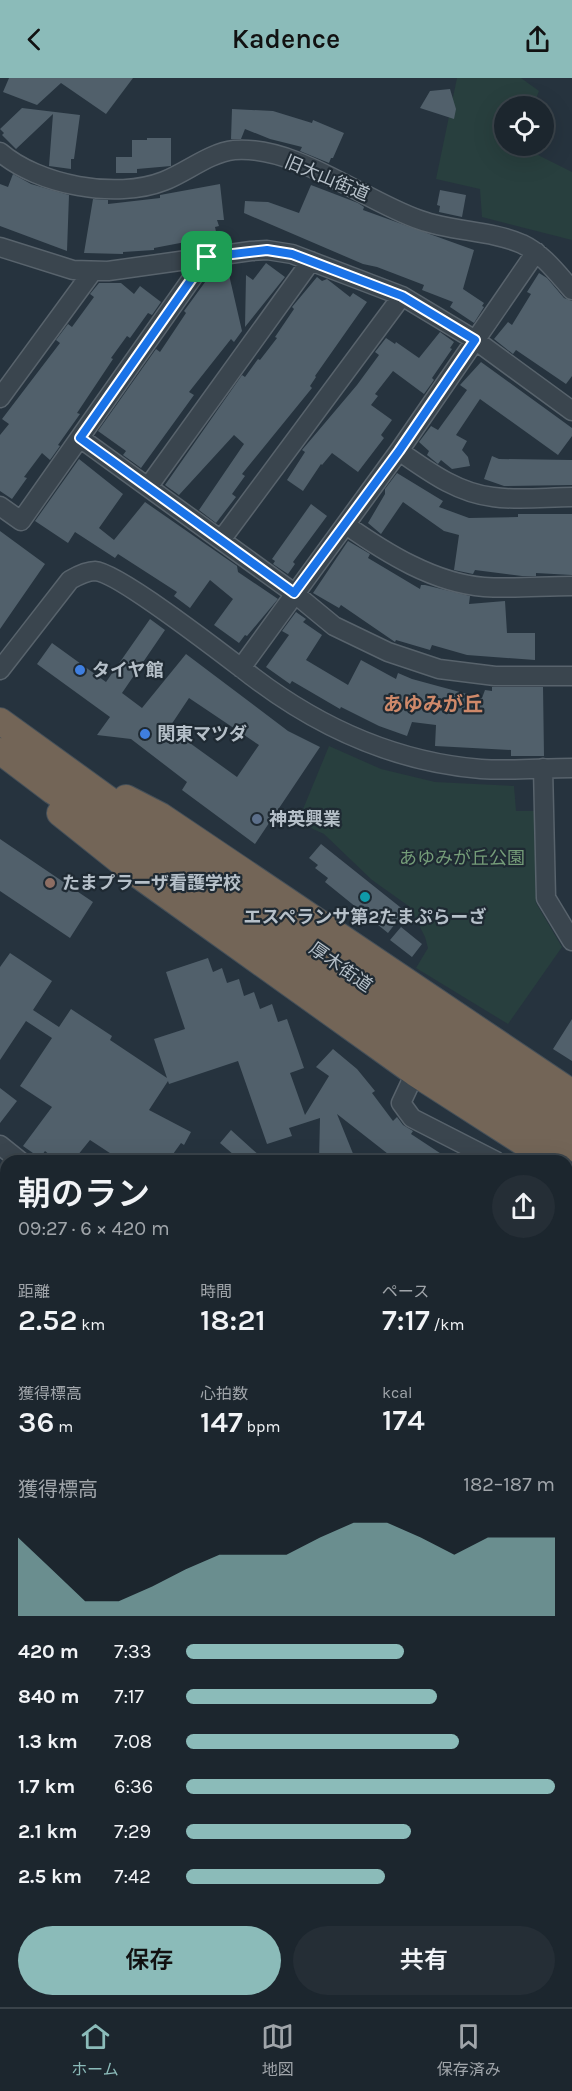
<!DOCTYPE html>
<html lang="ja">
<head>
<meta charset="utf-8">
<style>
  :root { --surface:#1c262e; --page:#252e36; --text:#f1f3f6; --muted:#a0a5aa; --line:#3a434a; --accent:#8bbbb9 }
  body { margin:0; font-family:Karla,"Noto Sans JP",sans-serif; background:var(--page); color:var(--text); height:100vh; display:flex; flex-direction:column; font-size:22px; white-space:nowrap }
  * { box-sizing:border-box; margin:0 }
  p { font-size:20px; color:var(--muted) }
  .icon { flex:none; width:33px; height:33px; fill:none; stroke:currentColor; stroke-width:2; stroke-linecap:round; stroke-linejoin:round }
  .map { position:relative; flex:1; overflow:hidden }
  .details { position:absolute; left:0px; top:1077px; width:573px; height:852px; display:flex; flex-direction:column; background:var(--surface); border-radius:18px 18px 0 0; box-shadow:0 6px 24px #0002,0 0 0 2px var(--line) }
  .details>* { flex:none }
  .fabs { position:absolute; left:494px; top:18px; display:grid; gap:12px }
  .fabs a { display:grid; place-items:center; width:60px; height:60px; border-radius:50%; background:var(--surface); box-shadow:0 6px 24px #0002,0 0 0 2px var(--line); font-size:30px }
  .pin { position:absolute; display:grid; place-items:center; width:51px; height:51px; color:#fff; margin:-26px; border-radius:12px; box-shadow:0 3px 9px #0006 }
  .round { display:grid; place-items:center; flex:none; width:63px; height:63px; border-radius:32px; background:var(--page) }
  .overview { display:flex; align-items:center; justify-content:space-between; height:102px; padding:0 18px }
  h1 { font-size:33px; font-weight:600; line-height:45px }
  .figures { display:grid; grid-template-columns:repeat(3,1fr); gap:9px; height:102px; padding:6px 18px }
  .figures div { display:grid; align-content:center }
  .figures b { font-size:30px; font-weight:600 }
  .figures small { font-size:16px; font-weight:400 }
  .figures p { font-size:16px }
  .chart { height:168px; padding:12px 18px }
  .chart p { display:flex; justify-content:space-between }
  .chart svg { width:100%; height:108px; margin-top:6px; fill:var(--accent); opacity:.7 }
  .action { display:flex; gap:12px; margin-top:auto; padding:12px 18px }
  .action a { flex:1; height:69px; border-radius:36px; background:var(--accent); color:#111; font-size:24px; font-weight:600; line-height:69px; text-align:center }
  .action a+a { background:var(--page); color:var(--text) }
  ul { padding:0 18px; list-style:none; font-size:20px }
  li { display:grid; grid-template-columns:96px 72px 1fr; align-items:center; height:45px }
  li i { height:15px; border-radius:8px; background:var(--accent) }
  header { display:flex; justify-content:space-between; align-items:center; height:78px; padding:0 18px; background:var(--accent); color:#111; font-size:27px; font-weight:600 }
  .menu { display:flex; justify-content:space-around; align-items:center; height:84px; border-top:2px solid var(--line); background:var(--surface); font-size:16px; color:var(--muted) }
  .menu a { display:grid; justify-items:center; gap:3px }
  .menu .on { color:var(--accent) }
  .map>svg:first-child { display:block }
</style>
</head>
<body>
<header><svg class="icon" aria-label="back" viewBox="0 0 24 24"><path d="M15 5l-7 7 7 7"/></svg>Kadence<svg class="icon" aria-label="share" viewBox="0 0 24 24"><path d="M12 15V3M7 8l5-5 5 5M5 13v7h14v-7"/></svg></header>
<div class="map">
<svg width="572" height="1929" viewBox="0 0 572 1929">
  <rect width="100%" height="100%" fill="#26333e"/>
  <path fill="#283f3e" d="M 457,0 L 521,0 L 539,13 L 533,28 L 504,28 L 504,68 L 520,68 L 572,94 L 572,162 L 482,139 L 480,111 L 436,101 Z
    M 329,668 L 381,691 L 435,704 L 514,708 L 516,733 L 535,733 L 536,825 L 562,869 L 508,946 L 416,890 L 428,870 L 425,859 L 410,829 L 372,802 L 324,756 L 313,751 L 299,741 Z
    M 189,1923 L 269,1923 L 266,1929 L 189,1929 Z"/>
  <path fill="#51606b" fill-rule="evenodd" d="M 9,0 L 133,0 L 106,36 L 61,5 L 37,27 L 3,14 Z
    M 450,11 L 456,31 L 454,41 L 420,30 L 430,13 Z
    M 22,30 L 80,37 L 74,81 L 71,81 L 71,91 L 49,88 L 53,36 L 16,71 L 2,57 L 4,55 L 0,51 Z
    M 232,31 L 273,33 L 312,45 L 313,42 L 344,55 L 333,80 L 331,80 L 329,85 L 300,73 L 302,69 L 270,61 L 245,51 L 241,61 L 231,61 Z
    M 147,60 L 171,60 L 171,88 L 137,91 L 137,95 L 116,95 L 116,79 L 132,79 L 132,62 L 147,62 Z
    M 13,96 L 31,106 L 69,117 L 67,173 L 0,148 L 0,106 L 8,109 Z
    M 220,106 L 224,142 L 217,142 L 219,148 L 215,149 L 217,158 L 154,170 L 154,172 L 123,174 L 123,176 L 84,175 L 93,121 L 108,122 L 108,126 L 160,120 L 160,117 Z
    M 311,107 L 358,125 L 364,129 L 363,132 L 474,172 L 463,211 L 484,225 L 482,228 L 484,229 L 474,245 L 450,229 L 453,224 L 422,212 L 424,207 L 377,189 L 363,186 L 244,135 L 245,123 L 268,124 L 299,135 Z
    M 440,112 L 466,117 L 462,139 L 439,134 L 440,128 L 437,127 Z
    M 266,185 L 285,199 L 245,249 L 246,197 L 253,202 Z
    M 227,188 L 242,253 L 234,264 L 231,261 L 189,314 L 194,317 L 141,390 L 123,377 L 126,373 L 98,353 L 156,271 L 160,274 L 186,235 L 184,233 L 216,189 Z
    M 539,195 L 547,200 L 564,220 L 572,223 L 572,298 L 566,306 L 516,272 L 513,276 L 494,261 L 508,244 L 512,247 L 531,216 L 527,214 Z
    M 317,199 L 322,203 L 327,201 L 350,219 L 353,215 L 367,224 L 315,298 L 316,299 L 310,308 L 312,310 L 242,396 L 245,398 L 232,416 L 236,419 L 216,445 L 199,432 L 244,366 L 234,357 L 179,417 L 165,407 L 242,297 L 245,299 L 258,281 L 260,282 L 277,260 L 275,259 L 294,231 L 292,229 Z
    M 99,205 L 121,205 L 134,216 L 140,208 L 161,224 L 152,237 L 148,235 L 130,260 L 127,258 L 111,280 L 113,281 L 77,335 L 80,336 L 58,367 L 60,368 L 50,382 L 42,375 L 24,399 L 27,400 L 12,421 L 0,413 L 0,357 L 9,346 L 2,341 L 60,265 L 56,262 L 68,246 L 72,249 L 94,219 L 90,216 Z
    M 440,254 L 454,264 L 450,270 L 452,271 L 432,300 L 434,302 L 424,316 L 393,293 L 375,316 L 378,318 L 371,327 L 392,342 L 381,357 L 384,360 L 358,394 L 332,375 L 322,387 L 321,386 L 303,413 L 287,402 L 305,374 L 302,372 L 357,307 L 379,277 L 375,274 L 386,260 L 395,266 L 396,264 L 419,280 Z
    M 481,284 L 572,350 L 572,358 L 558,377 L 480,321 L 456,357 L 467,363 L 462,372 L 468,379 L 470,388 L 452,391 L 441,382 L 438,386 L 427,377 L 429,373 L 419,364 L 431,348 L 438,352 L 467,312 L 460,307 Z
    M 492,378 L 499,381 L 572,382 L 572,407 L 504,408 L 484,401 Z
    M 79,381 L 123,416 L 99,450 L 114,462 L 145,424 L 237,488 L 238,494 L 278,521 L 247,558 L 245,557 L 239,565 L 214,547 L 233,521 L 210,502 L 190,530 L 174,518 L 177,514 L 118,476 L 115,480 L 75,454 L 68,465 L 35,443 Z
    M 397,395 L 443,423 L 439,429 L 469,440 L 518,439 L 518,436 L 572,436 L 572,497 L 536,495 L 536,498 L 522,498 L 475,492 L 473,496 L 454,492 L 459,457 L 444,453 L 403,424 L 381,456 L 368,445 L 385,416 L 385,411 Z
    M 311,426 L 327,438 L 293,484 L 295,486 L 288,496 L 273,486 L 275,483 L 272,481 Z
    M 0,453 L 45,486 L 0,551 Z
    M 348,463 L 370,476 L 368,480 L 420,511 L 421,507 L 425,507 L 470,518 L 469,526 L 505,523 L 507,555 L 535,555 L 535,582 L 467,577 L 432,567 L 430,572 L 396,562 L 395,564 L 341,527 L 339,530 L 313,515 Z
    M 296,534 L 306,541 L 303,544 L 322,557 L 306,582 L 348,607 L 361,582 L 396,601 L 398,595 L 412,601 L 482,620 L 485,612 L 492,613 L 492,609 L 543,609 L 544,678 L 511,678 L 511,672 L 435,668 L 436,647 L 412,644 L 407,658 L 379,648 L 341,629 L 340,631 L 292,603 L 290,606 L 266,589 L 289,557 L 282,553 Z
    M 150,541 L 165,552 L 122,615 L 142,630 L 186,576 L 288,653 L 320,669 L 255,766 L 182,712 L 187,704 L 131,661 L 97,657 L 110,639 L 37,586 L 52,565 L 106,604 ZM 189,620 L 259,667 L 237,699 L 169,650 Z
    M 0,761 L 93,824 L 70,860 L 0,813 Z
    M 321,766 L 405,833 L 388,855 L 325,804 L 328,800 L 315,790 L 318,787 L 309,780 Z
    M 401,849 L 422,866 L 412,879 L 390,862 Z
    M 10,875 L 52,903 L 33,932 L 59,949 L 71,931 L 112,958 L 110,962 L 167,1000 L 154,961 L 185,951 L 166,894 L 208,880 L 213,894 L 222,890 L 227,905 L 239,901 L 244,918 L 254,914 L 260,931 L 272,926 L 278,944 L 287,941 L 304,990 L 290,995 L 305,1037 L 329,998 L 316,989 L 333,971 L 357,991 L 375,1013 L 372,1015 L 393,1043 L 397,1039 L 403,1047 L 413,1053 L 411,1056 L 452,1083 L 397,1083 L 337,1036 L 356,1083 L 319,1083 L 320,1040 L 289,1050 L 292,1058 L 267,1066 L 238,983 L 169,1006 L 168,1003 L 149,1032 L 191,1054 L 184,1067 L 181,1065 L 168,1083 L 122,1083 L 90,1062 L 73,1083 L 57,1083 L 45,1073 L 40,1080 L 23,1068 L 52,1029 L 20,1008 L 52,960 L 26,943 L 0,982 L 0,889 Z
    M 572,941 L 572,983 L 553,971 Z
    M 0,1010 L 17,1023 L 0,1045 Z
    M 231,1052 L 252,1071 L 266,1083 L 241,1083 L 220,1065 Z"/>
  <g fill="none" stroke-linecap="round" stroke-linejoin="round">
    <defs>
      <path id="minor" d="M 0,74 C 38,107 116,122 164,103 C 187,94 209,75 234,72 C 296,67 364,123 420,142 C 453,154 490,152 522,166 C 543,176 557,195 572,212
        M 0,169 L 73,192 L 108,193 L 251,173 L 267,172 L 292,176 L 402,218 L 475,262 L 572,333
        M 0,320 L 93,193
        M 80,360 L 294,515 L 334,548 L 388,574 L 439,591 L 495,598 L 572,598
        M 399,373 C 428,393 457,415 493,419 C 519,423 547,419 572,419
        M 148,409 L 311,183
        M 0,428 L 21,443 L 207,179
        M 346,447 C 386,475 434,505 484,509 C 513,511 543,508 572,508
        M 221,462 L 402,218
        M 241,590 L 399,373 L 536,174
        M 0,592 L 70,502 C 77,498 86,493 95,493 C 118,494 228,580 253,599 C 320,650 396,684 481,691 C 511,693 542,690 572,690
        M 543,690 L 546,820 L 572,863
        M 415,995 L 401,1025 L 412,1040 L 496,1083
        M 0,1067 L 20,1083
        M 567,1125 L 572,1128
        M 0,1159 L 6,1160
        M 567,1233 L 572,1227
        M 0,1413 L 6,1411
        M 567,1457 L 572,1459
        M 567,1496 L 572,1498
        M 0,1518 L 6,1520
        M 567,1655 L 572,1658
        M 0,1723 L 6,1723
        M 567,1762 L 572,1764
        M 0,1765 L 6,1765
        M 567,1798 L 572,1788
        M 567,1850 L 572,1841
        M 0,1899 L 6,1896
        M 143,1923 L 150,1925
        M 377,1923 L 387,1929
        M 499,1929 L 502,1923
        M 525,1929 L 528,1923"/>
      <path id="highway" d="M 0,643 L 340,889 L 572,1043
        M 0,673 L 53,713 L 139,770 L 325,907 L 572,1070
        M 126,720 L 161,738 L 572,1015
        M 60,735 L 130,791 L 415,995 L 552,1083
        M 0,1442 L 6,1444
        M 0,1490 L 6,1492
        M 567,1685 L 572,1687
        M 567,1729 L 572,1731"/>
    </defs>
    <use href="#minor" stroke="#58636c" stroke-width="21"/>
    <use href="#highway" stroke="#455059" stroke-width="28"/>
    <use href="#minor" stroke="#3a454e" stroke-width="18"/>
    <use href="#highway" stroke="#736557" stroke-width="26"/>
  </g>
  <g fill="none" stroke-linecap="round" stroke-linejoin="round">
    <defs>
      <path id="route" d="M 267,172 L 292,176 L 402,218 L 475,262 L 399,373 L 294,515 L 80,360 L 207,179 Z"/>
    </defs>
    <use href="#route" stroke="#fff" stroke-width="12"/>
    <use href="#route" stroke="#1a73e8" stroke-width="8"/>
  </g>
  <g fill="#3f7fe0" stroke="#1f2a33" stroke-width="2">
    <circle cx="80" cy="592" r="6"/>
    <circle cx="145" cy="656" r="6"/>
  </g>
  <circle fill="#5c6f8a" stroke="#1f2a33" stroke-width="2" cx="257" cy="741" r="6"/>
  <circle fill="#8d6e63" stroke="#1f2a33" stroke-width="2" cx="50" cy="805" r="6"/>
  <circle fill="#0f9aa8" stroke="#1f2a33" stroke-width="2" cx="365" cy="819" r="6"/>
  <g text-anchor="middle" stroke-width="4.5" stroke-linejoin="round" paint-order="stroke">
    <g font-size="18" fill="#b6c0c9" stroke="#1f2a33">
      <text transform="translate(327 100) rotate(23)" y="6">旧大山街道</text>
      <text transform="translate(341 889) rotate(35)" y="6">厚木街道</text>
    </g>
    <g font-size="18" font-weight="bold" fill="#b6c0c9" stroke="#1f2a33" text-anchor="start">
      <text x="92" y="598">タイヤ館</text>
      <text x="157" y="662">関東マツダ</text>
      <text x="269" y="747">神英興業</text>
      <text x="62" y="811">たまプラーザ看護学校</text>
      <text x="365" y="845" text-anchor="middle">エスペランサ第2たまぷらーざ</text>
    </g>
    <g font-size="18" fill="#759d79" stroke="#1f2a33">
      <text x="462" y="786">あゆみが丘公園</text>
    </g>
    <g font-size="20" font-weight="bold" fill="#cf896a" stroke="#1f2a33">
      <text x="433" y="633">あゆみが丘</text>
    </g>
  </g>
</svg>
<div class="fabs">
<a><svg class="icon" aria-label="locate" viewBox="0 0 24 24"><circle cx="12" cy="12" r="6"/><path d="M12 2v4M12 18v4M2 12h4M18 12h4"/></svg></a>
</div>
<div class="pin" style="left:207px;top:179px;background:#1e9e55"><svg class="icon" aria-label="arrive" viewBox="0 0 24 24"><path d="M6 21V4h12l-3 4 3 4H6"/></svg></div>
<section class="details">
<div class="overview"><div><h1>朝のラン</h1><p>09:27 · 6 × 420 m</p></div><a class="round"><svg class="icon" aria-label="share" viewBox="0 0 24 24"><path d="M12 15V3M7 8l5-5 5 5M5 13v7h14v-7"/></svg></a></div>
<div class="figures">
<div><p>距離</p><b>2.52<small> km</small></b></div>
<div><p>時間</p><b>18:21</b></div>
<div><p>ペース</p><b>7:17<small> /km</small></b></div>
</div>
<div class="figures">
<div><p>獲得標高</p><b>36<small> m</small></b></div>
<div><p>心拍数</p><b>147<small> bpm</small></b></div>
<div><p>kcal</p><b>174</b></div>
</div>
<div class="chart"><p><span>獲得標高</span>182–187 m</p>
<svg viewBox="0 0 160 44" preserveAspectRatio="none"><path d="M0 44V12L10 25L20 38L30 38L40 32L50 25L60 19L70 19L80 19L90 12L100 6L110 6L120 12L130 19L140 12L150 12L160 12V44z"/></svg>
</div>
<ul>
<li><b>420 m</b>7:33<i style="width:59%"></i></li>
<li><b>840 m</b>7:17<i style="width:68%"></i></li>
<li><b>1.3 km</b>7:08<i style="width:74%"></i></li>
<li><b>1.7 km</b>6:36<i style="width:100%"></i></li>
<li><b>2.1 km</b>7:29<i style="width:61%"></i></li>
<li><b>2.5 km</b>7:42<i style="width:54%"></i></li>
</ul>
<div class="action"><a>保存</a><a>共有</a></div>
</section>
</div>
<nav class="menu">
<a class="on"><svg class="icon" aria-label="home" viewBox="0 0 24 24"><path d="M3 11l9-7 9 7M6 9v11h12V9"/></svg>ホーム</a>
<a><svg class="icon" aria-label="map" viewBox="0 0 24 24"><path d="M3 6l6-2 6 2 6-2v14l-6 2-6-2-6 2zM9 4v14M15 6v14"/></svg>地図</a>
<a><svg class="icon" aria-label="saved" viewBox="0 0 24 24"><path d="M7 4h10v16l-5-4-5 4z"/></svg>保存済み</a>
</nav>
</body>
</html>
